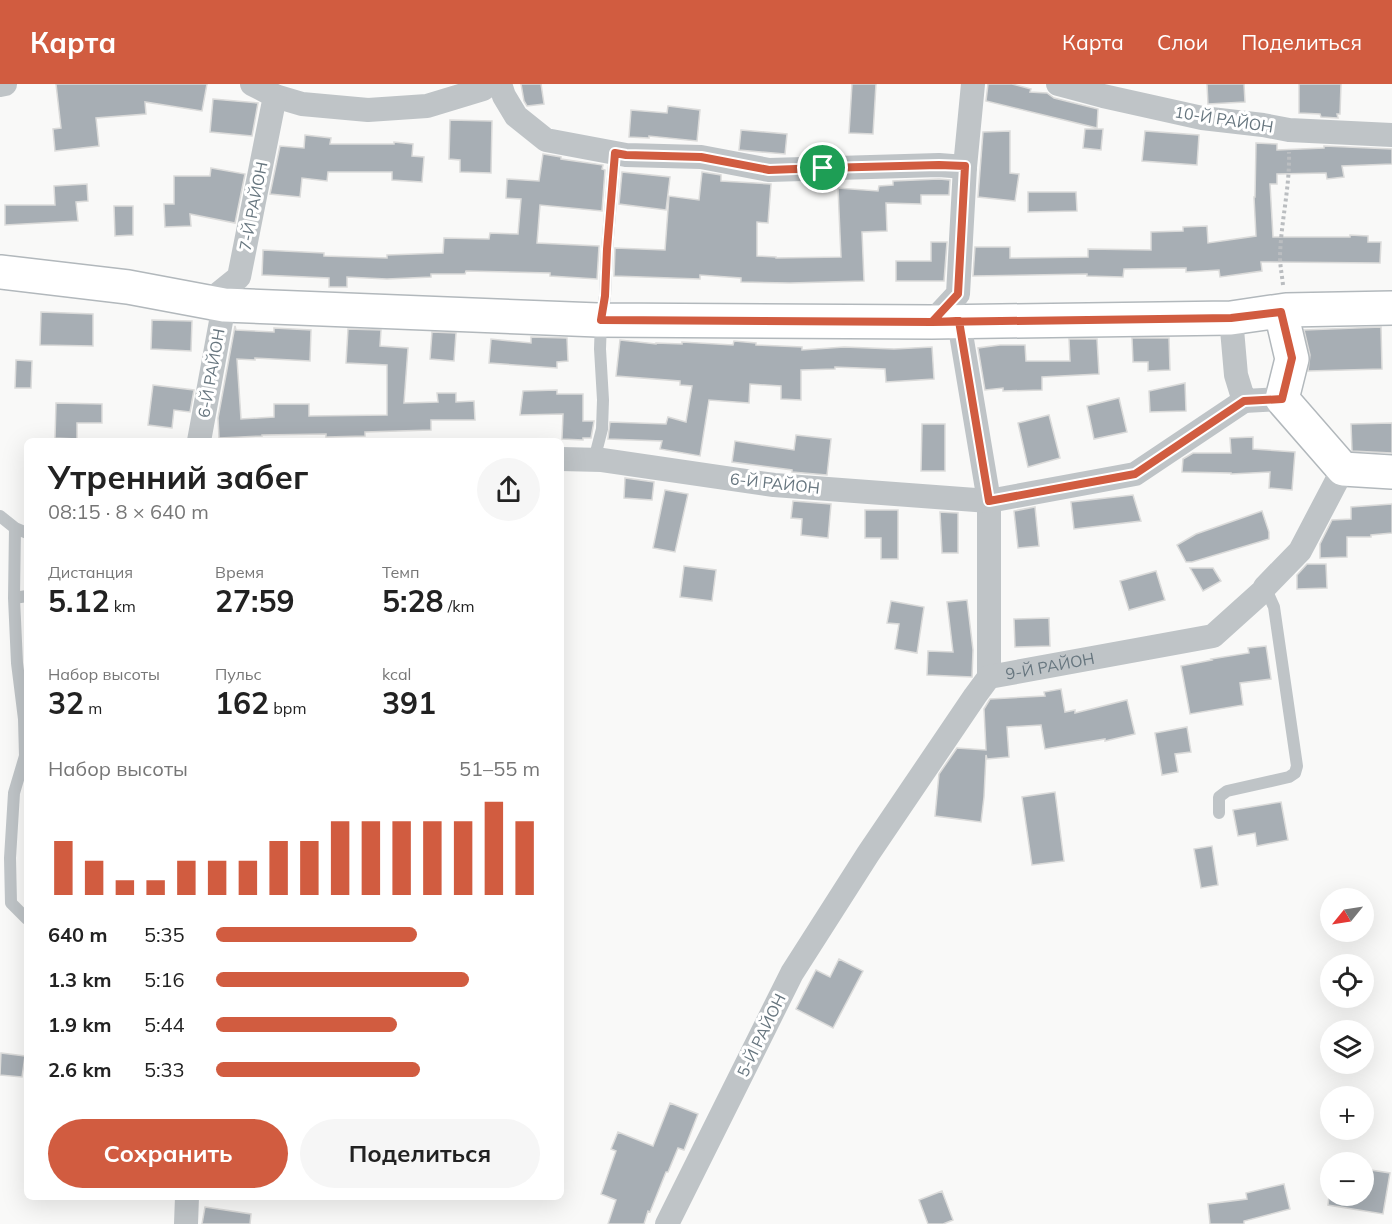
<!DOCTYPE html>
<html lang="ru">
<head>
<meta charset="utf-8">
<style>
  :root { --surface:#fff; --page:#f6f6f6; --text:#222; --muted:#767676; --accent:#d15c40 }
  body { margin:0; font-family:Mulish,sans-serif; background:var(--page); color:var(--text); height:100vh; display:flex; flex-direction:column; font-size:22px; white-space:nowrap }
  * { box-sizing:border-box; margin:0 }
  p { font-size:20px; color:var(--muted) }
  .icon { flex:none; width:33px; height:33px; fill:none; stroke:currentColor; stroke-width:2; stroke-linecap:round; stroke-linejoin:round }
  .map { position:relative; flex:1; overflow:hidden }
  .side { position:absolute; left:24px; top:354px; width:540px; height:762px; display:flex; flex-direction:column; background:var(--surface); border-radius:9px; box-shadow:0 6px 24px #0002 }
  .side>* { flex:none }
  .needle { width:39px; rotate:240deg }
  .tools { position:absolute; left:1320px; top:804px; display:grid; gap:12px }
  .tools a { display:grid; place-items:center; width:54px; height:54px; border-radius:50%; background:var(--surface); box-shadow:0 6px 24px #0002; font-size:30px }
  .pin { position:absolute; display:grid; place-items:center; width:51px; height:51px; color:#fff; margin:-26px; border:3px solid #fff; border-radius:50%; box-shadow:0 2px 6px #0007 }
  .round { display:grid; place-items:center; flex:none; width:63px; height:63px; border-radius:32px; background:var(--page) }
  .headline { display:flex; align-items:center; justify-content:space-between; height:102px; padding:0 24px }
  h1 { font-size:33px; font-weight:700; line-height:45px }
  .figures { display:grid; grid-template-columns:repeat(3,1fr); gap:9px; height:102px; padding:6px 24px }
  .figures div { display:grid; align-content:center }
  .figures b { font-size:30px; font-weight:700 }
  .figures small { font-size:16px; font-weight:400 }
  .figures p { font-size:16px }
  .chart { height:168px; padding:12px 24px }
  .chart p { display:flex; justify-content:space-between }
  .chart svg { width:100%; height:108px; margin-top:6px; stroke:var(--accent); stroke-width:6 }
  .action { display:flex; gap:12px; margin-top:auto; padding:12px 24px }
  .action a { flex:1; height:69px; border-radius:36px; background:var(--accent); color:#fff; font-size:24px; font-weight:700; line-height:69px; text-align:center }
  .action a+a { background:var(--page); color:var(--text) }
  ul { padding:0 24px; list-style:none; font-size:20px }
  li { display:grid; grid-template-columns:96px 72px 1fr; align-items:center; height:45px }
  li i { height:15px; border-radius:8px; background:var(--accent) }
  header { display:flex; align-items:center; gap:36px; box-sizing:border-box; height:84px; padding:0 30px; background:var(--accent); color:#fff }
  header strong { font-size:28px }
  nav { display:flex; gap:33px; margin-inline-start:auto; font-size:21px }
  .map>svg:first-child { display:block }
</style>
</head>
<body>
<header>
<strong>Карта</strong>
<nav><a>Карта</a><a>Слои</a><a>Поделиться</a></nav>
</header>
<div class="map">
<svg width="1392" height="1140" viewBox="0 0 1392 1140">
  <rect width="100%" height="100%" fill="#f9f9f8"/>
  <path fill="#a7aeb4" stroke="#dbdbda" stroke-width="1.5" d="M 56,0 L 207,0 L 202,27 L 145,18 L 146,30 L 96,34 L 99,62 L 55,67 L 53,45 L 61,44 Z
    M 521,0 L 541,0 L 544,20 L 527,22 L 524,17 Z
    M 852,0 L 876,0 L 873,50 L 849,49 Z
    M 988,0 L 1012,0 L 1031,5 L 1030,8 L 1047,9 L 1054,14 L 1098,25 L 1097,44 L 986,17 Z
    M 1207,0 L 1244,0 L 1245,18 L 1208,20 Z
    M 1299,0 L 1341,0 L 1340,30 L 1337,30 L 1338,34 L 1321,33 L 1320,30 L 1299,29 Z
    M 213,15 L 258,19 L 252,52 L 210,48 Z
    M 668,22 L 700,26 L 697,57 L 649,52 L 649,54 L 629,53 L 631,26 L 667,29 Z
    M 450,36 L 492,37 L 491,89 L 460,88 L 460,76 L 449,75 Z
    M 1085,45 L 1103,45 L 1101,66 L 1083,64 Z
    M 741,46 L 787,50 L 785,70 L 739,66 Z
    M 1010,47 L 1010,89 L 1019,90 L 1015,117 L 978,113 L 983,48 Z
    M 1145,47 L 1199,51 L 1197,81 L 1142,77 Z
    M 305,51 L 331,54 L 330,60 L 394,60 L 394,58 L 413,60 L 412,72 L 424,73 L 422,98 L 392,96 L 392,88 L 328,88 L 327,97 L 302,94 L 300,113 L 270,110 L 280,62 L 304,64 Z
    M 1256,59 L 1277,60 L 1277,66 L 1324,64 L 1324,62 L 1392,65 L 1392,80 L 1342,82 L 1344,93 L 1327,95 L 1326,89 L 1277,90 L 1277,100 L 1270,100 L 1273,153 L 1350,153 L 1350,151 L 1368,152 L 1368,158 L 1381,158 L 1380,179 L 1261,178 L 1262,187 L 1220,193 L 1219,186 L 1186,188 L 1186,184 L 1124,185 L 1123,193 L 1087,192 L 1087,190 L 973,192 L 975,163 L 1010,163 L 1010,174 L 1088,173 L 1088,165 L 1151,166 L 1151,148 L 1183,147 L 1183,143 L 1207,142 L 1208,159 L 1256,152 L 1254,113 L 1255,113 Z
    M 543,70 L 561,73 L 561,75 L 603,81 L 602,85 L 605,86 L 602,127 L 540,121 L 537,159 L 599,162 L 597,195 L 550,192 L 550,189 L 466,187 L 465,190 L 431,190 L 431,193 L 387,195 L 347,193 L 347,203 L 329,203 L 329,194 L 262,191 L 263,166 L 324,169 L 324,172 L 387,174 L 387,171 L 443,169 L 444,154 L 489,155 L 490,149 L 518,150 L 521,115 L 506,114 L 507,95 L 539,97 Z
    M 211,84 L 245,90 L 235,139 L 190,130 L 191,142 L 165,143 L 164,120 L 174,120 L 174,92 L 210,92 Z
    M 622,88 L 670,93 L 666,126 L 619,120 Z
    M 702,88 L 721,91 L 721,97 L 771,100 L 768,139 L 757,138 L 757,172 L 776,173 L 776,174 L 841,173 L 838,104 L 878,107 L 879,102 L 893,101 L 893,97 L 939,95 L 950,96 L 949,111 L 921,111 L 921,120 L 886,119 L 887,147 L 862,148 L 864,197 L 790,199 L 741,198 L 741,194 L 700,191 L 700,195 L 614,192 L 615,164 L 665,166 L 669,112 L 699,116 Z
    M 87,100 L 88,117 L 76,118 L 78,137 L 5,141 L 5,121 L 55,121 L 54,102 Z
    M 1028,108 L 1076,108 L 1077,127 L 1028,128 Z
    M 114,122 L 133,122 L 133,151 L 115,152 Z
    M 931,158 L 947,158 L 944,197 L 896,197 L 896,177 L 931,177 Z
    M 41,228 L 93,230 L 93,262 L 40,261 Z
    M 152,236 L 192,237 L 191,267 L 151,265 Z
    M 235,242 L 236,246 L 274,248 L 274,244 L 311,246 L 310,277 L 255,274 L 255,276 L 237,275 L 241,335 L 274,333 L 274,320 L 309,320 L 309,332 L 387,331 L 387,281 L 346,279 L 348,245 L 381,246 L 380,262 L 408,264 L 404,319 L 438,318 L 437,309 L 456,309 L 456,318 L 474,317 L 475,336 L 431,336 L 431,346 L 365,348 L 365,352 L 326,353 L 326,350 L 262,351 L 262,352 L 219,354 L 218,334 Z
    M 1381,243 L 1382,285 L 1308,287 L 1310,271 L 1304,246 Z
    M 432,248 L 456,249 L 454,277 L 430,275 Z
    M 531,253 L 567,254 L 568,277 L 557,278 L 557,284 L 489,279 L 491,255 L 531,259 Z
    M 1132,254 L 1169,254 L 1170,286 L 1148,287 L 1148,278 L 1133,278 Z
    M 1069,255 L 1097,255 L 1099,290 L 1042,293 L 1042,306 L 1003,307 L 1003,304 L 985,306 L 978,264 L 1000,261 L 1025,261 L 1026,277 L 1070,277 Z
    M 620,256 L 656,260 L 656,259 L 682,260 L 682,258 L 733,261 L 734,257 L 756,259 L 756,261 L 802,263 L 802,266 L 844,263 L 894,265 L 932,263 L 934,295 L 886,298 L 885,285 L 835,283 L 835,285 L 801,286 L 801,316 L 781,315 L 781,302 L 750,300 L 749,319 L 709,316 L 700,372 L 660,365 L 662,357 L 608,355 L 610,338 L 666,340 L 668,333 L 686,338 L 692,302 L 680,301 L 680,297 L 616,292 Z
    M 16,276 L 32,277 L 31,304 L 15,304 Z
    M 1185,299 L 1186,327 L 1150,328 L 1149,307 Z
    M 153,301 L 194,306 L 190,328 L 174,326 L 172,344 L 148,341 Z
    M 557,306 L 557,310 L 583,310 L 583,337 L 594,337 L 591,354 L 583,354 L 583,356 L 562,355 L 563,330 L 520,331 L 523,307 Z
    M 1119,314 L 1127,348 L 1094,355 L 1087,322 Z
    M 56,319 L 102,320 L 102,339 L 77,339 L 77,355 L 55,354 Z
    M 1049,331 L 1060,374 L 1028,383 L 1018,339 Z
    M 1392,339 L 1392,369 L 1352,367 L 1351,340 Z
    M 922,340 L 945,340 L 945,387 L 921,387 Z
    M 796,351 L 831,355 L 827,391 L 792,388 L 792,386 L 732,378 L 735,357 L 794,366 Z
    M 1253,353 L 1253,365 L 1295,368 L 1292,406 L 1269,404 L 1270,388 L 1231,390 L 1231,389 L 1182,388 L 1183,375 L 1193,369 L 1231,369 L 1230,354 Z
    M 625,394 L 654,398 L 652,416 L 624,414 Z
    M 665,406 L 688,410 L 675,468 L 653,464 Z
    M 1133,411 L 1141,437 L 1074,445 L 1071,418 Z
    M 793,417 L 831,420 L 828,454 L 801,451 L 802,435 L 791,434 Z
    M 1392,420 L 1392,449 L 1371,451 L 1371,453 L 1347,453 L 1347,473 L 1320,474 L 1320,460 L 1332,436 L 1351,435 L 1351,423 Z
    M 1035,423 L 1039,462 L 1018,464 L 1014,427 Z
    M 865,426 L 898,426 L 898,475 L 881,475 L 881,454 L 865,454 Z
    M 1262,427 L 1269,448 L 1269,455 L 1192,478 L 1186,478 L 1177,461 L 1196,450 Z
    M 940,428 L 958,429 L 958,469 L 942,469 Z
    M 1307,480 L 1326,480 L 1327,504 L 1297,505 L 1297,491 Z
    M 684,482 L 716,486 L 712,517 L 680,513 Z
    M 1190,484 L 1213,484 L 1221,497 L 1203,507 Z
    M 1156,487 L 1165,516 L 1129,526 L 1120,497 Z
    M 967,516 L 973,566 L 972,593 L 927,591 L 928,567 L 953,568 L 947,518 Z
    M 891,517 L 924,523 L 917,569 L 895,565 L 899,540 L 887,539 Z
    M 1049,534 L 1050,562 L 1015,563 L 1014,535 Z
    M 1266,562 L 1271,595 L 1240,599 L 1243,621 L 1190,630 L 1181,582 L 1212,576 L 1211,575 L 1249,569 L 1248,564 Z
    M 1061,605 L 1065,628 L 1075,626 L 1075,629 L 1127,616 L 1135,650 L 1105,657 L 1105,655 L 1045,665 L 1041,641 L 1007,643 L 1009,673 L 987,675 L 986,671 L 984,713 L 981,738 L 935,732 L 939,690 L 957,664 L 986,666 L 984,625 L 990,615 L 1045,612 L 1044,608 Z
    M 1187,643 L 1191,668 L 1175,670 L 1178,688 L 1162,691 L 1155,649 Z
    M 1055,708 L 1064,777 L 1032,781 L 1022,713 Z
    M 1281,718 L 1288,756 L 1257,762 L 1255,749 L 1238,752 L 1233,726 Z
    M 1212,762 L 1218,801 L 1201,804 L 1194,765 Z
    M 839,875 L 863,887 L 833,944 L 796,925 L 816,886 L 830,893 Z
    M 1,969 L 25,972 L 22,993 L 0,991 Z
    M 670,1019 L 698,1030 L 684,1066 L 678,1064 L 668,1088 L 666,1088 L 650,1128 L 648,1127 L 644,1140 L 608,1140 L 616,1116 L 601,1110 L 616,1067 L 611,1065 L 618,1048 L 653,1062 Z
    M 1364,1085 L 1390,1089 L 1383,1130 L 1328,1121 L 1329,1112 L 1364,1112 Z
    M 1284,1100 L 1290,1125 L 1244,1137 L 1244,1140 L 1210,1140 L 1208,1120 L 1247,1115 L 1246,1109 Z
    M 942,1107 L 953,1136 L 943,1140 L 928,1140 L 919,1116 Z
    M 205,1123 L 251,1130 L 250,1140 L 202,1140 Z"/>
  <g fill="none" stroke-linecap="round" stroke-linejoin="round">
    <defs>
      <path id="secondary" d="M 0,188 L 128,203 L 224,221 L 598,236 L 932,238 L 1231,234 L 1286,226 L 1392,224
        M 1281,228 L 1292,275 L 1282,315 L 1343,385 L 1392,388"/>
    </defs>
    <use href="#secondary" stroke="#b2b8bc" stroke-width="36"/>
    <path stroke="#babdc0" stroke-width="4" stroke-dasharray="3 3" stroke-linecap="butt" d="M 1283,201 C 1282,191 1280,182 1280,172 C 1281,137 1290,103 1289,68"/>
    <path stroke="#bfc4c7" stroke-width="12" d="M 594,376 L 602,345 L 603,316 L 600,265 L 601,236 L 605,212 L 607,165 L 615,69
      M 0,432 L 15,444 L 27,449
      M 27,512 L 14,514 L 17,579 L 24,635 L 25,672 L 14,709 L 10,774 L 11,819 L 27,835
      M 14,514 L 15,444
      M 1219,729 L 1219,713 L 1227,707 L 1289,693 L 1295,689 L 1297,682 L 1274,523 L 1265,503"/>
    <g stroke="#bfc4c7" stroke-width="24">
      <path d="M 500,0 L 504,12 L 516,32 L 546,56 L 626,71 L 701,73 L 769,86 L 939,81 L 965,83"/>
      <path d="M 1058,0 L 1103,12 L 1202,34 L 1263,41 L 1289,46 L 1392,51"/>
      <path d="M 0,1 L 5,0"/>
      <path d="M 275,12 L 302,20 L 368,26 L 427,22 L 483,5 L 490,0"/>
      <path d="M 208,218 L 239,193 L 275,12 L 252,0"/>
      <path d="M 1231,234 L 1236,291 L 1244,317 L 1282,315"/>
      <path d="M 932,238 L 958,210 L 965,83 L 973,0"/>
      <path d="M 959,238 L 989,417 L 989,593"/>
      <path d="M 199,357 L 224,221"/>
      <path d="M 561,375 L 602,376 L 774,401 L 989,417 L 1135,390 L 1244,317"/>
      <path d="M 186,1140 L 187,1113"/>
      <path id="s1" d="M 667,1140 L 792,889 L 868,770 L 975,612 L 989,593 L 1213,552 L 1263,507 L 1265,503 L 1300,467 L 1343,385"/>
    </g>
    <use href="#secondary" stroke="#fff" stroke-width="33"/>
  </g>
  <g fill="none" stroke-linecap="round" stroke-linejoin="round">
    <defs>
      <path id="route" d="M 823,84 L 769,86 L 701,73 L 626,71 L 615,69 L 607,165 L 605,212 L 601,236 L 932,238 L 959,237 L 989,417 L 1135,390 L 1244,317 L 1282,315 L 1292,274 L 1281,228 L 1231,234 L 932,238 L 958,210 L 965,82 L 939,81 L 823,84"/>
    </defs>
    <use href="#route" stroke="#fff" stroke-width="12"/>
    <use href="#route" stroke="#d15c40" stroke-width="8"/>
  </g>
  <g text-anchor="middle" stroke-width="6" stroke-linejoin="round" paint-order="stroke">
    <g font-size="16" fill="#67767f" stroke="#fff">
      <text transform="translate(1224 35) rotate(9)" y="6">10-Й РАЙОН</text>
      <text transform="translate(253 122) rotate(-79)" y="6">7-Й РАЙОН</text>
      <text transform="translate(211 289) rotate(-80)" y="6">6-Й РАЙОН</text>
      <text transform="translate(775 399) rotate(6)" y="6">6-Й РАЙОН</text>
      <text dy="6" stroke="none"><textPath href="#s1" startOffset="698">9-Й РАЙОН</textPath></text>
      <text transform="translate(761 951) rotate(-64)" y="6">5-Й РАЙОН</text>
    </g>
  </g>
</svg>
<div class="tools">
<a><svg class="needle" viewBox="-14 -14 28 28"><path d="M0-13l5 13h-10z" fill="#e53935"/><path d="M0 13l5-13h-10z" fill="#767676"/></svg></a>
<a><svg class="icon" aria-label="locate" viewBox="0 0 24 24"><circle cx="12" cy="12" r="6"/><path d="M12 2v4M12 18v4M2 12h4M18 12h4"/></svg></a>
<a><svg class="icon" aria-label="layers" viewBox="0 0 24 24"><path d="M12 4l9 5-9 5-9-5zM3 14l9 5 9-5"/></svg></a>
<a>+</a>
<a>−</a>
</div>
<div class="pin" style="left:823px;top:84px;background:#1e9e55"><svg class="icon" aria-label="arrive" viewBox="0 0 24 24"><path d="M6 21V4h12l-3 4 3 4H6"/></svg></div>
<section class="side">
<div class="headline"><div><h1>Утренний забег</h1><p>08:15 · 8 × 640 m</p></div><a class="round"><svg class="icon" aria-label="share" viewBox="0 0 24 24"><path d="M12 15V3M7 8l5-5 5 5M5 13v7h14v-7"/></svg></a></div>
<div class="figures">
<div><p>Дистанция</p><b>5.12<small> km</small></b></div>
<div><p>Время</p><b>27:59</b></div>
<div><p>Темп</p><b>5:28<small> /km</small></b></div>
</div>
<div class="figures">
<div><p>Набор высоты</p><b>32<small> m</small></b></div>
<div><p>Пульс</p><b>162<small> bpm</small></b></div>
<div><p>kcal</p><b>391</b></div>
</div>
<div class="chart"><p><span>Набор высоты</span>51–55 m</p>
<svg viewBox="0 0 160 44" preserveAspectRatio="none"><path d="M5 44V22M15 44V30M25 44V38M35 44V38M45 44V30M55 44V30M65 44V30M75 44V22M85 44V22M95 44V14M105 44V14M115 44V14M125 44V14M135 44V14M145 44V6M155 44V14"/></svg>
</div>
<ul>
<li><b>640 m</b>5:35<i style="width:62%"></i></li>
<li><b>1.3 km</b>5:16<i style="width:78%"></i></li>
<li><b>1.9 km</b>5:44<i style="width:56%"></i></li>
<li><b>2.6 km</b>5:33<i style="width:63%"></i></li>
</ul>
<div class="action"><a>Сохранить</a><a>Поделиться</a></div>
</section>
</div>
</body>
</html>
